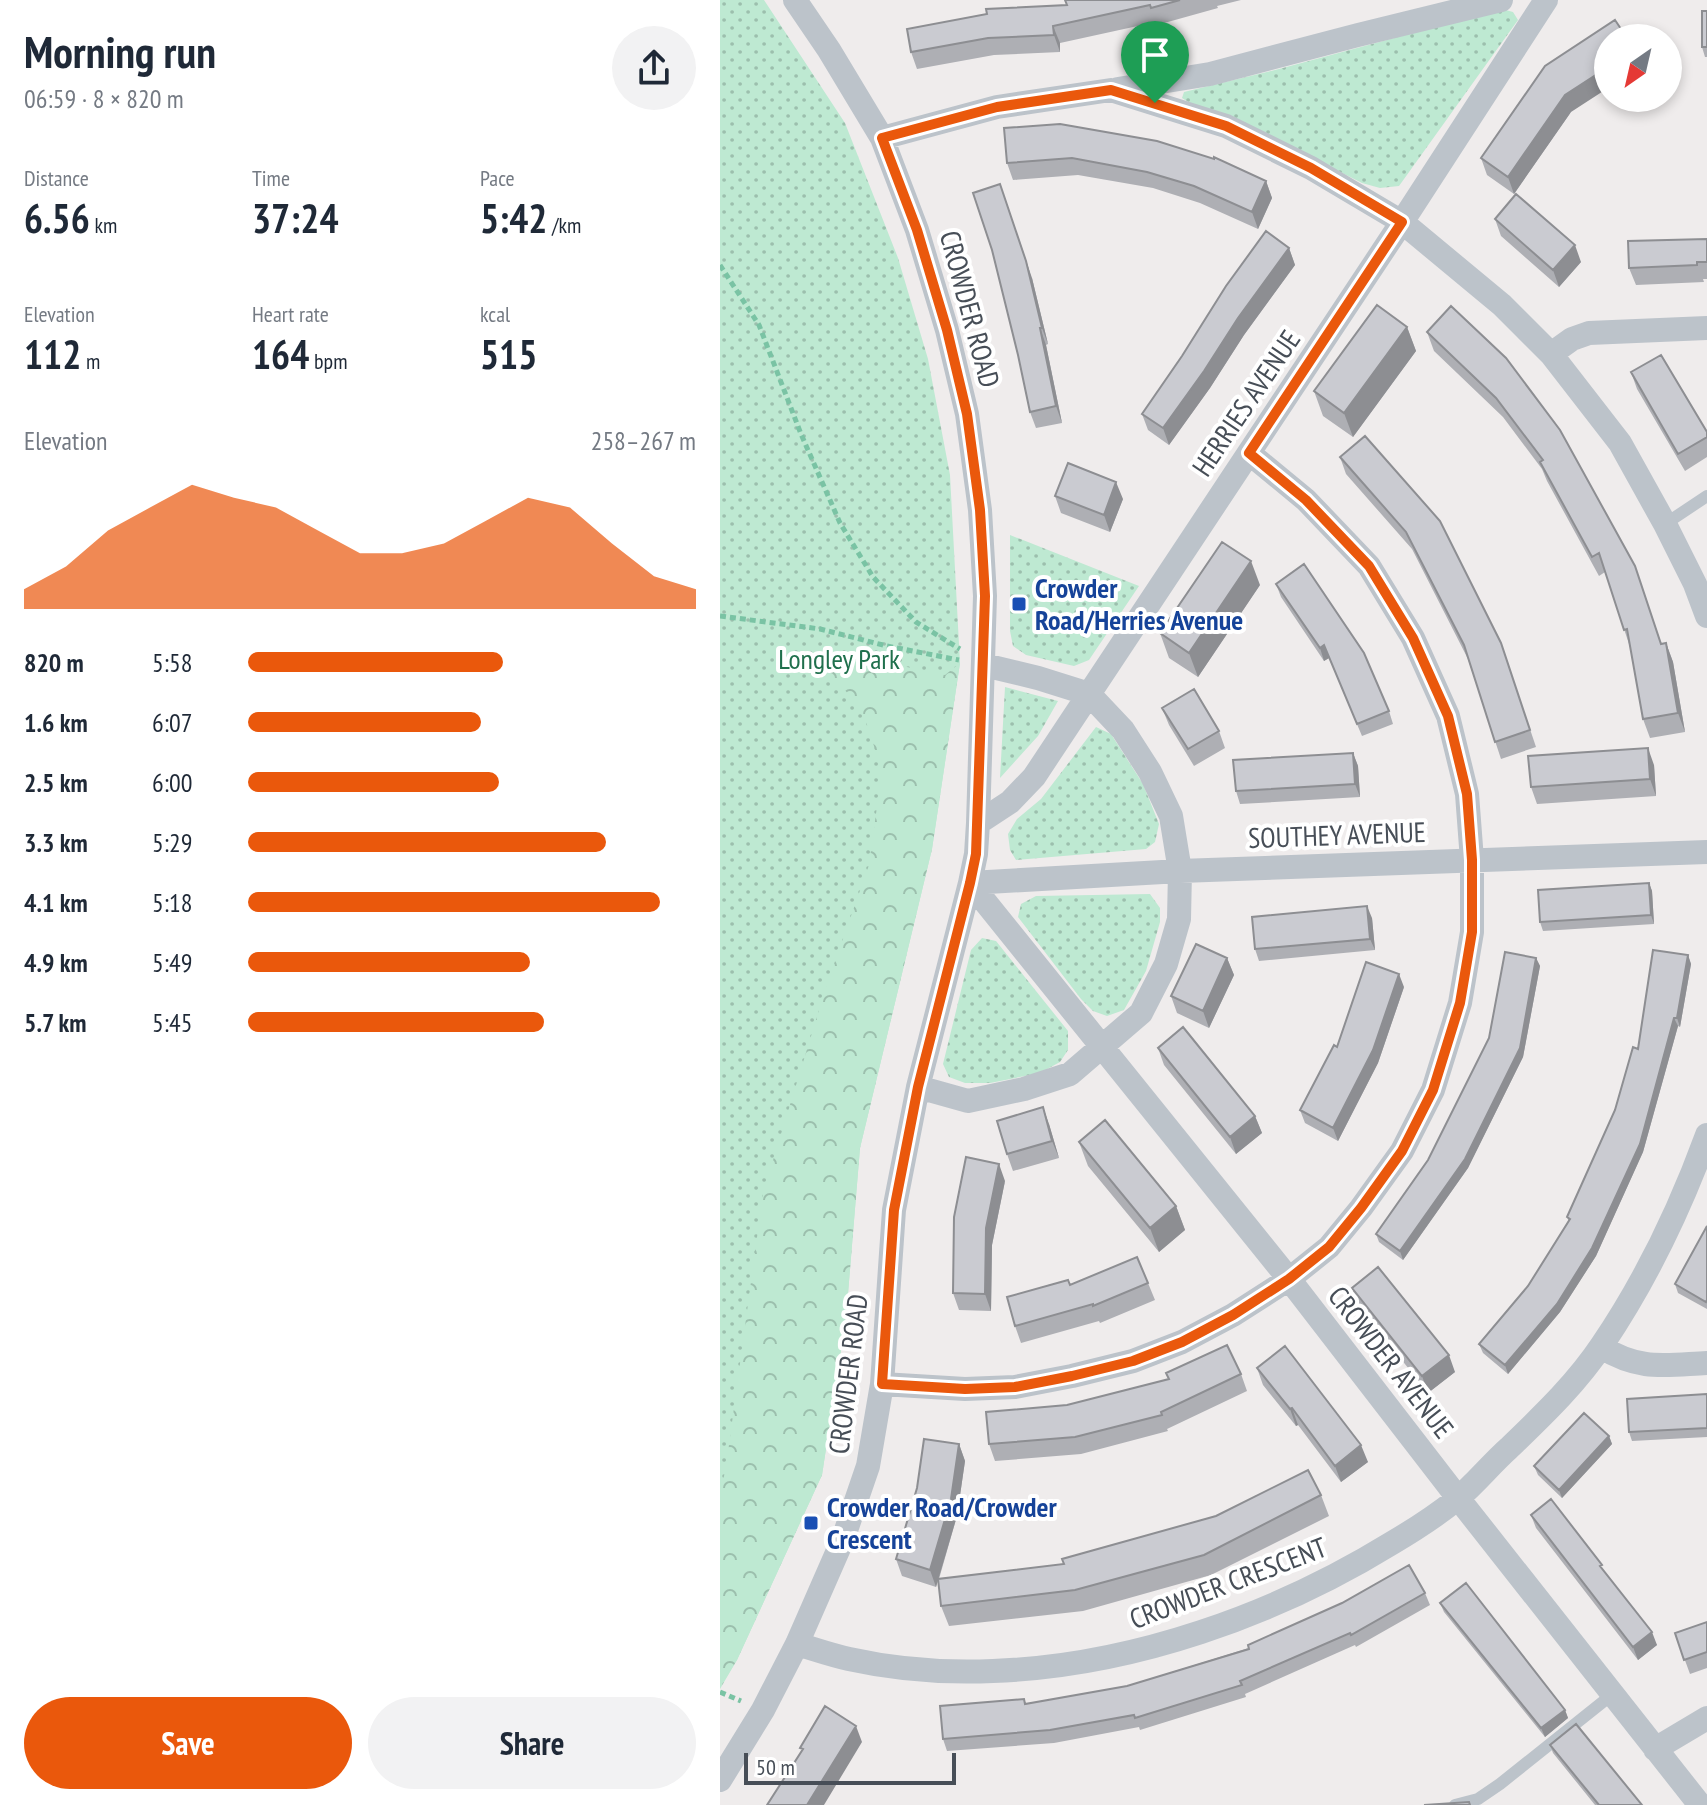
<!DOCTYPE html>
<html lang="en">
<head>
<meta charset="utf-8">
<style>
  :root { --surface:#fff; --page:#f2f2f3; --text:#1f2937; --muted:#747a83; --accent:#ea580c }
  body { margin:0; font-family:"PT Sans Narrow",sans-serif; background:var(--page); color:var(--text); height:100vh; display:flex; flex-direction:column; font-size:30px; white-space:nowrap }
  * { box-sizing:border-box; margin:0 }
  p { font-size:26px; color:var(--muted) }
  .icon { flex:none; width:44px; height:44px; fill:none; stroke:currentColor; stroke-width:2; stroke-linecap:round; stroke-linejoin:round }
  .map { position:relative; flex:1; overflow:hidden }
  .panel { display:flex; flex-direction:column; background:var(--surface); width:720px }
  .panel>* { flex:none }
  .needle { width:52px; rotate:214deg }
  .tools { position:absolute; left:874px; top:24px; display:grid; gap:16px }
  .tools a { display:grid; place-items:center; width:88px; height:88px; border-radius:50%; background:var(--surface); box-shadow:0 4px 12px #0003; font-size:40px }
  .scale { position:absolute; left:24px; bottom:20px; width:212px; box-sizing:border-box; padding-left:8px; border:4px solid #474e57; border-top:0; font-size:22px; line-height:28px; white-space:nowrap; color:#474e57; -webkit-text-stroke:6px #fff; paint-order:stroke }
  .pin { position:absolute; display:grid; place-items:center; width:68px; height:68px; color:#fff; margin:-82px -34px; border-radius:50% 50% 50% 0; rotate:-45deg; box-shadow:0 0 8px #0007 }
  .pin .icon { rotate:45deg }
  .round { display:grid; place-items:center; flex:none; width:84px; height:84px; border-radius:42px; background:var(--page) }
  .overview { display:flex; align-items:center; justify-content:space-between; height:136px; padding:0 24px }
  h1 { font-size:44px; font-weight:600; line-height:60px }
  .stats { display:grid; grid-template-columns:repeat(3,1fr); gap:12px; height:136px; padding:8px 24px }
  .stats div { display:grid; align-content:center }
  .stats b { font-size:40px; font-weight:600 }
  .stats small { font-size:22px; font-weight:400 }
  .stats p { font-size:22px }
  .chart { height:224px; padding:16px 24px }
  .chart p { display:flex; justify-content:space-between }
  .chart svg { width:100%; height:144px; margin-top:8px; fill:var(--accent); opacity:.7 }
  .cta { display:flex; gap:16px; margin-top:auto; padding:16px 24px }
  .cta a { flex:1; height:92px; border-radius:48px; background:var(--accent); color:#fff; font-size:32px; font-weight:600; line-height:92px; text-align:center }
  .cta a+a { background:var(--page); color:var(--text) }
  ul { padding:0 24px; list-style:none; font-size:26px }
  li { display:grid; grid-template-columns:128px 96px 1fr; align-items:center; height:60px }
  li i { height:20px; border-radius:10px; background:var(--accent) }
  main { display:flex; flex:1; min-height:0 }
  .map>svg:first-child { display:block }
</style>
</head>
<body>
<main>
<section class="panel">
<div class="overview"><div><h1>Morning run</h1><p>06:59 · 8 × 820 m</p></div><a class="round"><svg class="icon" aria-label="share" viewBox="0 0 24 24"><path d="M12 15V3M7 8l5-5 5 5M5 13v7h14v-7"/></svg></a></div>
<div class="stats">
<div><p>Distance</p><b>6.56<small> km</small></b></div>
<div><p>Time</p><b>37:24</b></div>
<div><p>Pace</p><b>5:42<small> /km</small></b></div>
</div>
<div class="stats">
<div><p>Elevation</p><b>112<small> m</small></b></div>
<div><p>Heart rate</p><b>164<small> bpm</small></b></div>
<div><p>kcal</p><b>515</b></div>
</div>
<div class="chart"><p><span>Elevation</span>258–267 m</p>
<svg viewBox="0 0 160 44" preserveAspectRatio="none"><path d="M0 44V38L10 31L20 20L30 13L40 6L50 10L60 13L70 20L80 27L90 27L100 24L110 17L120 10L130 13L140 24L150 34L160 38V44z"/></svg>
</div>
<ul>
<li><b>820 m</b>5:58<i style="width:57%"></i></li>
<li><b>1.6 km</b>6:07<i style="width:52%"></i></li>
<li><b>2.5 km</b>6:00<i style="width:56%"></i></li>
<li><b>3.3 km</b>5:29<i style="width:80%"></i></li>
<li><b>4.1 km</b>5:18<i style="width:92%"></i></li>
<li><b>4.9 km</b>5:49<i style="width:63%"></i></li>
<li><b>5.7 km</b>5:45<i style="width:66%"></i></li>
</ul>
<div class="cta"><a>Save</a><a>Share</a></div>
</section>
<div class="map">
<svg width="987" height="1805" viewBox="0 0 987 1805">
  <defs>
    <pattern id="green-dots" width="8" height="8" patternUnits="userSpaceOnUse" patternTransform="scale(2)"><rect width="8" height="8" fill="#bee9d2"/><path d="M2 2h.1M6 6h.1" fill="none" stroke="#9cbfad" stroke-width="1.8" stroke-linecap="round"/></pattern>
    <pattern id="forest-crowns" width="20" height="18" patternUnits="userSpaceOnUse" patternTransform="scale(2)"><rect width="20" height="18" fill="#bee9d2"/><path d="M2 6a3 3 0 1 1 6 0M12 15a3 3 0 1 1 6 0" fill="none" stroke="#9cbfad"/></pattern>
  </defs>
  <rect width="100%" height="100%" fill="#efecec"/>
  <path fill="url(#green-dots)" d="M 0,0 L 44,0 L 125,123 L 178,258 L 208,359 L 230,475 L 240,663 L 212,849 L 140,1148 L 126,1318 L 102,1475 L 17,1660 L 0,1689 Z
    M 782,9 L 793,12 L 798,20 L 679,186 L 660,188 L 642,183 L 523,123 L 473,105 L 462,98 L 464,92 L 559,69 Z
    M 290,535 L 419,586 L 369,660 L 354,666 L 306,655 L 293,646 L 290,631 Z
    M 285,687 L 338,701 L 318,736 L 280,778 Z
    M 376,727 L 391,734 L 423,784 L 439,824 L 435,842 L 426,849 L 296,860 L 290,850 L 288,834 L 297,819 L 321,799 Z
    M 430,894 L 440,908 L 440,922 L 426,971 L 404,1010 L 387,1016 L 373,1011 L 361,999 L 298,917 L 301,904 L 316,896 Z
    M 262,938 L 276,941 L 348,1031 L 348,1050 L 340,1062 L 320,1073 L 270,1083 L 245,1083 L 229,1077 L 223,1064 L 251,950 Z"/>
  <path fill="url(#forest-crowns)" d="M 87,646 L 225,675 L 240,663 L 212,849 L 140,1148 L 126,1318 L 102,1475 L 17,1660 L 2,1684 L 0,1684 L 0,1494 L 6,1467 L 43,1193 L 107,984 L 149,865 L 162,770 L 142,710 Z"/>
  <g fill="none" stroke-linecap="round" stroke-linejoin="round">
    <path stroke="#7ac3a4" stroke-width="5" stroke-dasharray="6 4" stroke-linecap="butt" d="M 0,265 L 39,325 L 81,434 L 120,523 L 153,577 L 196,622 L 240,649
      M 0,616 L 100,629 L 167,646 L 239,660
      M 0,1692 L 21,1701"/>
    <path stroke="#bcc3ca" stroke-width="12" d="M 945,524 L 987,496
      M 735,1805 L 758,1799 L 780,1784 L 894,1693"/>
    <path stroke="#bcc3ca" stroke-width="24" d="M 398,89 L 490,74 L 638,35 L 781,0
      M 162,138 L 277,107 L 391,90 L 506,126 L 591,168 L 682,222 L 782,305 L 831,354 L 900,443 L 945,524 L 975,584 L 987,616
      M 831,354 L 852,339 L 869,333 L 987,328
      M 258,823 L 290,802 L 314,777 L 682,222 L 826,0
      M 250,883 L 569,1279 L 738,1498 L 980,1805
      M 250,883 L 460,871 L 987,852
      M 198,1087 L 248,1101 L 304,1089 L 350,1074 L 421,1013 L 446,964 L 459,919 L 460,871 L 451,816 L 430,772 L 403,730 L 369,694 L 318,678 L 264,665
      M 881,1347 C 920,1371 944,1365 987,1363
      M 162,1384 L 245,1389 L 295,1387 L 352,1376 L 413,1361 L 462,1342 L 513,1315 L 569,1279 L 609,1247 L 641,1208 L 682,1151 L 713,1090 L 740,1003 L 752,932 L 752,860 L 747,794 L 728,716 L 693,638 L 649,566 L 586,500 L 529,453
      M 77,1644 C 94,1649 111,1655 129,1659 C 174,1669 227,1673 273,1671 C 412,1666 555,1615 672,1543 C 694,1530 717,1515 737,1499 C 755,1484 771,1464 789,1448 C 822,1416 856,1384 882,1345 C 926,1280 960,1209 987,1135
      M 935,1749 L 987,1718
      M 0,1780 L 43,1710 L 77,1644 L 123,1539 L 148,1466 L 162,1384 L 174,1210 L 198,1087 L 250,883 L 256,854 L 258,823 L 265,596 L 260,510 L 247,414 L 227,330 L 197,230 L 162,138 L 109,50 L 75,0"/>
  </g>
  <path fill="#aeafb4" d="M 345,0 L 521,0 L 497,6 L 498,8 L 437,25 L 436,22 L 340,43 L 340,52 L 274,55 L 197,69 L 191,52 L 347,5 Z
    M 987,11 L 987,57 L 985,57 L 982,47 Z
    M 851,112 L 794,194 L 767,175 L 761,158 Z
    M 284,128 L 546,181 L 552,198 L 538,229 L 480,203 L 433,188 L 358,175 L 293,180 L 287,163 Z
    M 775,219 L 861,262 L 839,287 L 781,236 Z
    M 987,239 L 987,279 L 983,279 L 984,282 L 916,285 L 909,268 Z
    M 569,248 L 575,265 L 524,335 L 490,388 L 449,445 L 428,430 L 422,414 L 462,356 Z
    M 312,278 L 328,344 L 326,345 L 342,423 L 316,428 L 310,412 Z
    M 731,306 L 942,644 L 946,643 L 953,662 L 965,732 L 930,738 L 923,719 L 910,647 L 885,572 L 879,576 L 827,481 L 822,469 L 783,417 L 714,351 L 707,332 Z
    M 687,327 L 696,351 L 633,437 L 603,416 L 594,391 Z
    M 911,372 L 987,432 L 987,457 L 965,471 L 917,389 Z
    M 620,457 L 781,643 L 816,747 L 781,759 L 748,659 L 692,549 L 626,474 Z
    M 335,496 L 403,499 L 390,532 L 341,513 Z
    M 556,584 L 669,711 L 673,724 L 642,736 L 609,658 L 604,661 L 561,597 Z
    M 540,585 L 478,677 L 449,658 L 440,633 Z
    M 442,708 L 499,731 L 505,748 L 474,766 L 449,725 Z
    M 633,753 L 638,766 L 640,797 L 520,804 L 516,791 Z
    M 934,765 L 936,796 L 817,804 L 811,787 Z
    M 929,883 L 932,891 L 934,924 L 823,931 L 820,922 Z
    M 652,918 L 655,950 L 539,961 L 535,949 Z
    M 968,955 L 971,964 L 960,1027 L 958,1026 L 923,1152 L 876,1256 L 840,1312 L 788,1374 L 763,1353 L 759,1344 L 808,1286 L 849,1222 L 847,1217 L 895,1110 L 918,1049 Z
    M 507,958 L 514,975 L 489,1028 L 457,1013 L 451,996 Z
    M 816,958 L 820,966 L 803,1057 L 748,1168 L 683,1260 L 659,1242 L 656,1234 L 708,1160 Z
    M 684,987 L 658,1063 L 618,1141 L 585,1123 L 580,1110 L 617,1047 Z
    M 438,1048 L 535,1116 L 542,1133 L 516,1154 L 444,1065 Z
    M 329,1124 L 339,1158 L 293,1171 L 287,1154 Z
    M 359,1142 L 456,1206 L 465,1230 L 439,1252 L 368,1166 Z
    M 285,1181 L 272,1245 L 271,1311 L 239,1310 L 233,1293 Z
    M 987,1226 L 987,1309 L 958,1293 L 955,1284 Z
    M 428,1283 L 435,1300 L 380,1323 L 379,1321 L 301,1343 L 295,1326 L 350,1285 Z
    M 632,1288 L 735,1372 L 708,1393 L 638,1305 Z
    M 537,1368 L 648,1462 L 621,1482 L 578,1425 L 576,1426 L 543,1385 Z
    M 521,1374 L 527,1391 L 447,1429 L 448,1431 L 361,1454 L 275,1461 L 269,1444 L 347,1405 Z
    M 987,1394 L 987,1437 L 912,1441 L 909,1432 Z
    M 889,1436 L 892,1444 L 842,1498 L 818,1475 L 814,1466 Z
    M 239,1444 L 245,1461 L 237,1516 L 219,1579 L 344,1564 L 601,1495 L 609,1516 L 491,1575 L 363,1611 L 229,1626 L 221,1606 L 218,1580 L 216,1587 L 182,1576 L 176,1559 Z
    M 811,1515 L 884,1572 L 937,1645 L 918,1660 L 816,1528 Z
    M 705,1593 L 710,1605 L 636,1647 L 635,1645 L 525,1694 L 526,1697 L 420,1730 L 419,1727 L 334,1743 L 227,1751 L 223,1739 L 304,1699 L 306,1704 L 407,1686 Z
    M 720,1603 L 845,1710 L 848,1718 L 825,1737 L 724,1612 Z
    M 987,1622 L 987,1668 L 970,1674 L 955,1633 Z
    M 830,1745 L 922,1805 L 875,1805 L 833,1753 Z"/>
  <path fill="#8d8e92" d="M 333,26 L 340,43 L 340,52 L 334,35 Z
    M 888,67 L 888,88 L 851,112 L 794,194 L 788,177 L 845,95 Z
    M 546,181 L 552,198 L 538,229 L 532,212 Z
    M 286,201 L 312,278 L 328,344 L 322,328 Z
    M 855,245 L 861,262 L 839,287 L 833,270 Z
    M 569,248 L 575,265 L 524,335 L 490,388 L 449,445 L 443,428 L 518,318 Z
    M 687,327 L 696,351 L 633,437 L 624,413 Z
    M 320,328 L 326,345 L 342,423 L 336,406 Z
    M 396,482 L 403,499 L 390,532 L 384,515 Z
    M 531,561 L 540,585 L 478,677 L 469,653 Z
    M 946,643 L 953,662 L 965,732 L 958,713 Z
    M 604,645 L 609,658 L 604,661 L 600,648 Z
    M 928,748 L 934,765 L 936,796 L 930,779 Z
    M 633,753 L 638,766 L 640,797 L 635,784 Z
    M 929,883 L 932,891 L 934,924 L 931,915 Z
    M 647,906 L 652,918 L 655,950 L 650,939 Z
    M 968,955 L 971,964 L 960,1027 L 957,1018 Z
    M 507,958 L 514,975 L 489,1028 L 483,1011 Z
    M 816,958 L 820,966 L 803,1057 L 748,1168 L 683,1260 L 680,1251 Z
    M 679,974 L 684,987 L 658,1063 L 618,1141 L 613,1128 Z
    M 954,1018 L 958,1026 L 923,1152 L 876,1256 L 840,1312 L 788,1374 L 785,1365 Z
    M 323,1107 L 329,1124 L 339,1158 L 332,1141 Z
    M 535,1116 L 542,1133 L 516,1154 L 510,1137 Z
    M 279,1164 L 285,1181 L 272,1245 L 271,1311 L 265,1294 L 266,1228 Z
    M 456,1206 L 465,1230 L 439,1252 L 430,1228 Z
    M 729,1355 L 735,1372 L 708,1393 L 702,1376 Z
    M 572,1408 L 578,1425 L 576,1426 L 570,1409 Z
    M 889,1436 L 892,1444 L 842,1498 L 839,1490 Z
    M 239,1444 L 245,1461 L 237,1516 L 216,1587 L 210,1570 Z
    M 641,1445 L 648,1462 L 621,1482 L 615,1466 Z
    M 932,1632 L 937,1645 L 918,1660 L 913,1647 Z
    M 845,1710 L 848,1718 L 825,1737 L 821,1728 Z
    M 136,1726 L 142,1742 L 104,1805 L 87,1805 Z"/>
  <path fill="#cacbd1" stroke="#8d8e92" stroke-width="2" d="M 345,0 L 460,0 L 431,8 L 430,5 L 333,26 L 334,35 L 268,38 L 191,52 L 187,29 L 267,14 L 266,9 L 347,5 Z
    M 982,11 L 987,11 L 987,47 L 982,47 Z
    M 895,20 L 907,38 L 888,38 L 888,67 L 845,95 L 788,177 L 761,158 L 825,66 Z
    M 340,124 L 437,141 L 494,159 L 494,157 L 546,181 L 532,212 L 474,186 L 427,172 L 352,158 L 287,163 L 284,128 Z
    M 280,184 L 306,261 L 322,328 L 320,328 L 336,406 L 310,412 L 298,355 L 272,250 L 253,193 Z
    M 796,194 L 855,245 L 833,270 L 775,219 Z
    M 546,231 L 569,248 L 518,318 L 484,371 L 443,428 L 422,414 L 462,356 L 506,286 Z
    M 987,239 L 987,262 L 977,262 L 977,265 L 909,268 L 908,241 Z
    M 657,305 L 687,327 L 624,413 L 594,391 Z
    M 731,306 L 786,358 L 840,430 L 915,566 L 941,644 L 946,643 L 958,713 L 923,719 L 907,629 L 904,630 L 879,553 L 872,557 L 820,462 L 823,460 L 776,398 L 707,332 Z
    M 941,355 L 987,432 L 987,437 L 958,454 L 911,372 Z
    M 645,436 L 720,521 L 781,643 L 810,730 L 775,742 L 744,645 L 686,532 L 620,457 Z
    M 348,463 L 396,482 L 384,515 L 335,496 Z
    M 502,542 L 531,561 L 469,653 L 440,633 Z
    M 584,564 L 644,653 L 669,711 L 637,724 L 604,645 L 600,648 L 556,584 Z
    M 474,689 L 499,731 L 468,749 L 442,708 Z
    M 928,748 L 930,779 L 811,787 L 808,756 Z
    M 633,753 L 635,784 L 516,791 L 513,760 Z
    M 929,883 L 931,915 L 820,922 L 818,890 Z
    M 647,906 L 650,939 L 535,949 L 532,917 Z
    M 476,944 L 507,958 L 483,1011 L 451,996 Z
    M 933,950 L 968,955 L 957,1018 L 954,1018 L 920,1144 L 872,1248 L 837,1304 L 785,1365 L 759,1344 L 808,1286 L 850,1219 L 847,1217 L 895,1110 L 913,1047 L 918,1049 Z
    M 785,952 L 816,958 L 800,1048 L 745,1159 L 680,1251 L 656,1234 L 708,1160 L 769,1038 Z
    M 646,962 L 679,974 L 653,1050 L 613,1128 L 580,1110 L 614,1045 L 617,1047 Z
    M 463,1027 L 535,1116 L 510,1137 L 438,1048 Z
    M 323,1107 L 332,1141 L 287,1154 L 277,1121 Z
    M 385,1120 L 456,1206 L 430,1228 L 359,1142 Z
    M 246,1157 L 279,1164 L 266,1228 L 265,1294 L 233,1293 L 234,1217 Z
    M 987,1226 L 987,1300 L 986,1302 L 955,1284 Z
    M 417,1257 L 428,1283 L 373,1306 L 373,1304 L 295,1326 L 287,1297 L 348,1280 L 350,1285 Z
    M 658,1267 L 729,1355 L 702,1376 L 632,1288 Z
    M 507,1345 L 521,1374 L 441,1412 L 442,1415 L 355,1437 L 269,1444 L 266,1412 L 347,1405 L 449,1379 L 446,1373 Z
    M 565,1346 L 641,1445 L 615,1466 L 572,1408 L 570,1409 L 537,1368 Z
    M 987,1394 L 987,1428 L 909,1432 L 907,1399 Z
    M 864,1413 L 889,1436 L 839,1490 L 814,1466 Z
    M 204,1439 L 239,1444 L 231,1499 L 210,1570 L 176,1559 L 197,1488 Z
    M 588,1470 L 601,1495 L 484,1555 L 355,1590 L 221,1606 L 218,1579 L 344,1564 L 342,1559 L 496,1516 Z
    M 831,1499 L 882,1565 L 880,1566 L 932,1632 L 913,1647 L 811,1515 Z
    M 689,1565 L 705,1593 L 631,1635 L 630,1633 L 520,1681 L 522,1685 L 415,1718 L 414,1715 L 330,1730 L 223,1739 L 220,1706 L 304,1699 L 305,1704 L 407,1686 L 529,1649 L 528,1645 L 622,1603 Z
    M 746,1583 L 845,1710 L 821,1728 L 720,1603 Z
    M 987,1622 L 987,1652 L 964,1660 L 955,1633 Z
    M 105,1706 L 136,1726 L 87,1805 L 47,1805 L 83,1749 L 80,1748 Z
    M 856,1724 L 922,1805 L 879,1805 L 830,1745 Z
    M 749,1802 L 750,1805 L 704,1805 Z"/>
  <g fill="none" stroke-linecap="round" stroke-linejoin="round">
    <defs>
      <path id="route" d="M 391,90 L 506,126 L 591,168 L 682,222 L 529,453 L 586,500 L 649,566 L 693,638 L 728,716 L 747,794 L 752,860 L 752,932 L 740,1003 L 713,1090 L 682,1151 L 641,1208 L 609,1247 L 569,1279 L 513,1315 L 462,1342 L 413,1361 L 352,1376 L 295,1387 L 245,1389 L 162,1384 L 174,1210 L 198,1087 L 250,883 L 256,854 L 265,596 L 260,510 L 247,414 L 227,330 L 197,230 L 162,138 L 277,107 Z"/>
    </defs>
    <use href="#route" stroke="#fff" stroke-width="16"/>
    <use href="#route" stroke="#ea580c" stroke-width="10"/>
  </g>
  <g fill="#1a4fb4" stroke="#fff" stroke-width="3">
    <rect x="291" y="596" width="16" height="16" rx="4"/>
    <rect x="83" y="1515" width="16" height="16" rx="4"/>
  </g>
  <g text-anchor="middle" stroke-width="8" stroke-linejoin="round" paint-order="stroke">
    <g font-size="28" fill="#474e57" stroke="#fff">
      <text transform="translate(250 309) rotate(75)" y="10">CROWDER ROAD</text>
      <text transform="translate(526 403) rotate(-56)" y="10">HERRIES AVENUE</text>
      <text transform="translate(617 835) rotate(-2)" y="10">SOUTHEY AVENUE</text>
      <text transform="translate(671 1362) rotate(52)" y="10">CROWDER AVENUE</text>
      <text transform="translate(128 1374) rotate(-83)" y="10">CROWDER ROAD</text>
      <text transform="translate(508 1583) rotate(-21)" y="10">CROWDER CRESCENT</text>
    </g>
    <g font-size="28" font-weight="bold" fill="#164399" stroke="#fff" text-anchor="start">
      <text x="315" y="598">Crowder<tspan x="315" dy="32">Road/Herries Avenue</tspan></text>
      <text x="107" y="1517">Crowder Road/Crowder<tspan x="107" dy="32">Crescent</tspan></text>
    </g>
    <g font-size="28" fill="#20704d" stroke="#fff">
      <text x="119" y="669">Longley Park</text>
    </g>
  </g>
</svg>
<div class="tools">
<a><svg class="needle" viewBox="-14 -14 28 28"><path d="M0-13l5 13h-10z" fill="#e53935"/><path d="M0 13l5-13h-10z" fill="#747a83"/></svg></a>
</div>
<div class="scale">50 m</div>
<div class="pin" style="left:435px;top:103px;background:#1e9e55"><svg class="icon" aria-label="arrive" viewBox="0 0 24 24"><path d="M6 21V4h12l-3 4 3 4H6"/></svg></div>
</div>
</main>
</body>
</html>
